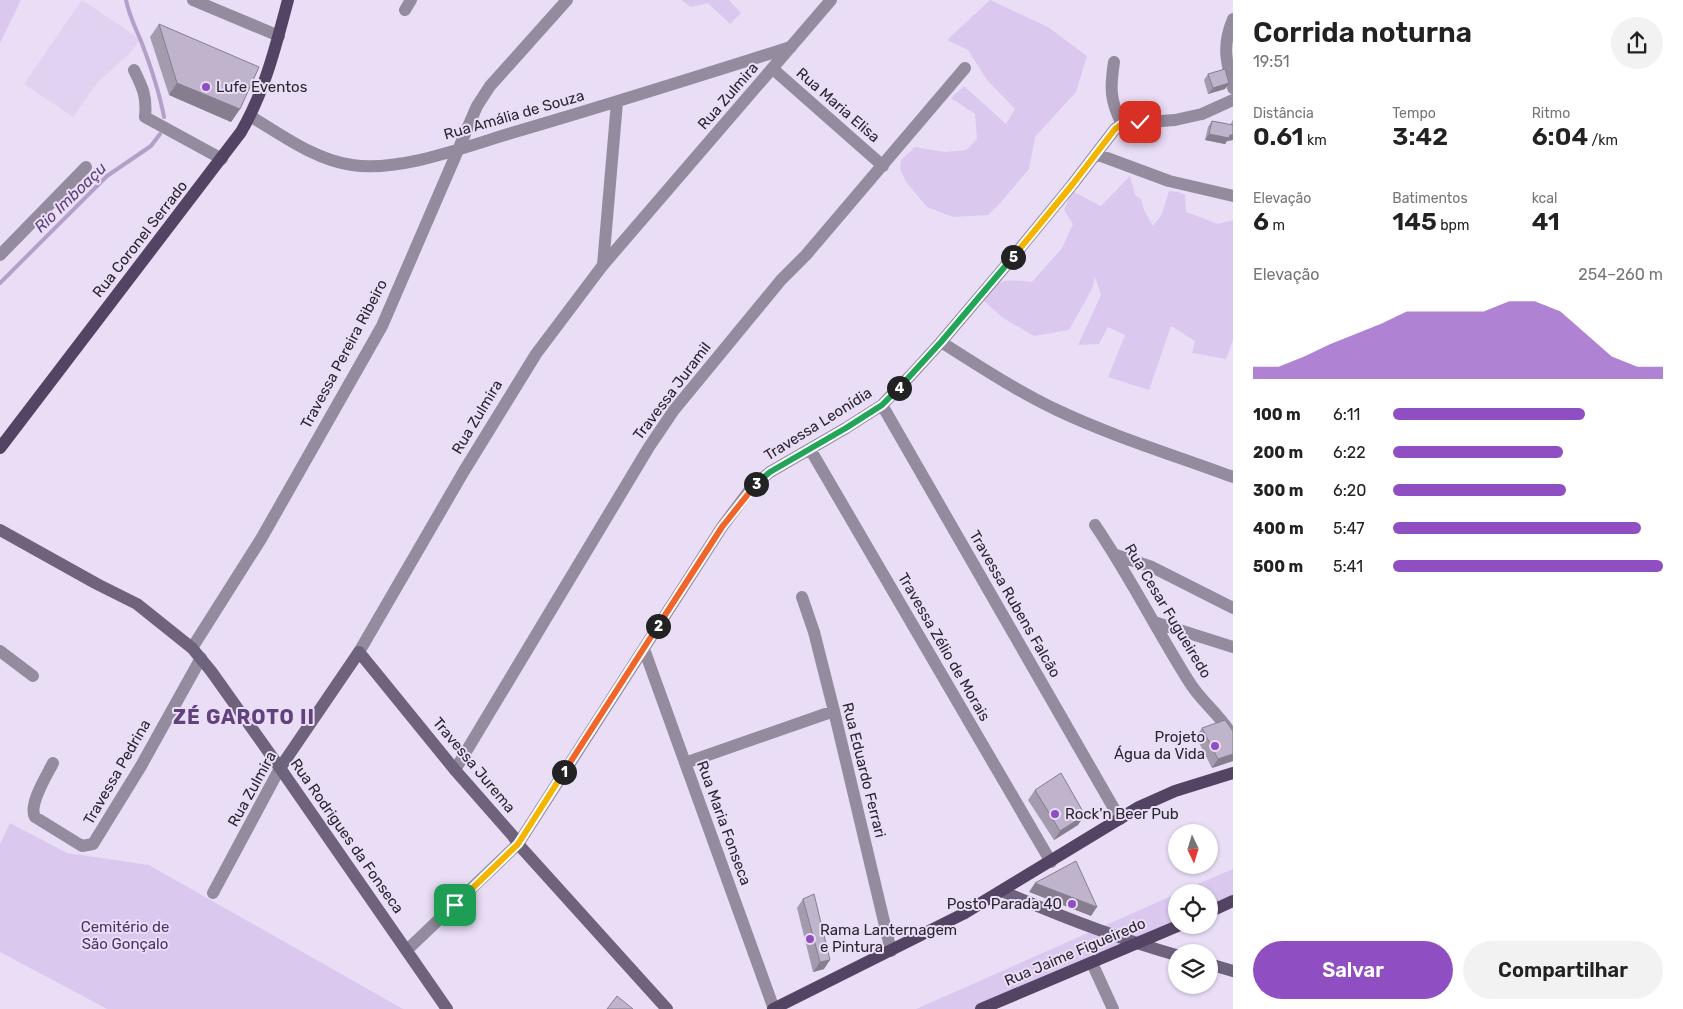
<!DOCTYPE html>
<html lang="pt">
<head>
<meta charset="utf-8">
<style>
  :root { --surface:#fff; --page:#f2f2f2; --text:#222; --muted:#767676; --accent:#904ec3 }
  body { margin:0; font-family:Rubik,sans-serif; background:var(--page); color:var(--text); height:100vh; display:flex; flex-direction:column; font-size:19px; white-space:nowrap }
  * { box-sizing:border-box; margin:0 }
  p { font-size:16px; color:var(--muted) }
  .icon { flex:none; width:28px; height:28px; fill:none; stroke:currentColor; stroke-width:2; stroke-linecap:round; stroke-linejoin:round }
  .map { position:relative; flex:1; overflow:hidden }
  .sheet { display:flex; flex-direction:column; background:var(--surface); width:450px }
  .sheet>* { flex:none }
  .needle { width:32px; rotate:176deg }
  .controls { position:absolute; left:1168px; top:824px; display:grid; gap:10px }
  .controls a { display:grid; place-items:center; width:50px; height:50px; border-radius:50%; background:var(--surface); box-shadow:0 1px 4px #0004; font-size:25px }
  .pin { position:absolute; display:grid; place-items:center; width:42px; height:42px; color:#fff; margin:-21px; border-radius:10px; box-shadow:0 2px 8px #0006 }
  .km { position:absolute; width:25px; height:25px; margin:-12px; border-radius:50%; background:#222; color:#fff; font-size:14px; line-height:25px; text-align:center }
  .round { display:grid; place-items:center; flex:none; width:52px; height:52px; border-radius:26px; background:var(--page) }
  .head { display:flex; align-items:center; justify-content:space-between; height:85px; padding:0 20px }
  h1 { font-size:28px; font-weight:600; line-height:38px }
  .metrics { display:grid; grid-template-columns:repeat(3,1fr); gap:8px; height:85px; padding:5px 20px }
  .metrics div { display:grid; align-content:center }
  .metrics b { font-size:25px; font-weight:600 }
  .metrics small { font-size:14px; font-weight:400 }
  .metrics p { font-size:14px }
  .chart { height:140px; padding:10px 20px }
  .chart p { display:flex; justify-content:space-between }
  .chart svg { width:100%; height:90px; margin-top:5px; fill:var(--accent); opacity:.7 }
  .action { display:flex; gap:10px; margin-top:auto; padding:10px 20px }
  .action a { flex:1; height:58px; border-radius:30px; background:var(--accent); color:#fff; font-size:20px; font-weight:600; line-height:58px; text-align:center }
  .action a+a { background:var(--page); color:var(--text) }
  ul { padding:0 20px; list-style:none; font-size:16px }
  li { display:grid; grid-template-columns:80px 60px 1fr; align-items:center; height:38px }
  li i { height:12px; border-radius:6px; background:var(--accent) }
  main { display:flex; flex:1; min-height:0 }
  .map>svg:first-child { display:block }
</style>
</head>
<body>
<main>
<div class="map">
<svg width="1233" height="1009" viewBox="0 0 1233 1009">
  <rect width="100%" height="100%" fill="#eadef7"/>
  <path fill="#e1d2f1" d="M 82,0 L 140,39 L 130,53 L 97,83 L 73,117 L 24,84 Z"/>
  <path fill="#dbc8ef" d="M 0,0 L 21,0 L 0,43 Z
    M 681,0 L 729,0 L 741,13 L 730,24 L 708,3 L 691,7 Z
    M 990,0 L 1048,27 L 1087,56 L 1076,92 L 1035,137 L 1029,169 L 1002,201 L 988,215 L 953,217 L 927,207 L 906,182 L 900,169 L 901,160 L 915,147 L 945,152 L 966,150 L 977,139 L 975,114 L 951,98 L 964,86 L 1006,124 L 1015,109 L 987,80 L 968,50 L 947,40 Z
    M 1130,176 L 1135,195 L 1141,199 L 1144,210 L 1153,226 L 1162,214 L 1169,191 L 1178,192 L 1185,195 L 1186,212 L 1218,224 L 1233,220 L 1233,340 L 1226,359 L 1192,353 L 1195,341 L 1171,326 L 1149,390 L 1108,377 L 1125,335 L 1108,327 L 1099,344 L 1078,345 L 1101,295 L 1095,277 L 1092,289 L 1069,330 L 1034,336 L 1003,318 L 983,300 C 998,276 1007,280 1032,282 L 1062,248 L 1073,224 L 1064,210 L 1072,191 L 1101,206 Z
    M 10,823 L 67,853 L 149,865 L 403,1009 L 107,1009 L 0,952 L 0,844 Z
    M 1233,869 L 1233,898 L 1209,909 L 1209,892 L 1179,892 Z
    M 1176,894 L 1176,924 L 985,1009 L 916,1009 Z"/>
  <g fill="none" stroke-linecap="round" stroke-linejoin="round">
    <path stroke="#b49fc9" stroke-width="4" d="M 126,0 C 129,15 135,27 141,41 C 151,67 159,90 164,117
      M 0,283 L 107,176 L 151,146 L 160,134"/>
    <path stroke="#948c9e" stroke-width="12" d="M 193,0 L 279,36
      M 405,10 L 411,0
      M 1233,19 C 1222,45 1226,61 1233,88
      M 1114,62 C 1110,88 1110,101 1122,124
      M 773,69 L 883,166
      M 134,70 C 143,88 147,97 145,117 L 222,159
      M 250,116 C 282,135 315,160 352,165 C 399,172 462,148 508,134 C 602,107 696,77 791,47
      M 1096,154 L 1169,181 L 1233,196
      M 0,255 L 86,167
      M 603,265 L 617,102
      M 941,342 C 979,366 1017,391 1057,410 C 1114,437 1174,455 1233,477
      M 882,405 L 1120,819
      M 810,449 L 1051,862
      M 1095,525 C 1129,575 1156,629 1188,680 C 1200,701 1221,715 1233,737
      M 1116,555 L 1152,567 L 1233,608
      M 802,597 L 814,632 L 834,711 L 891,951
      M 1154,622 L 1233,647
      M 192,648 L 261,539 L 382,326 L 477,106 L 490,86 L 567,0
      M 644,649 L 774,1009
      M 0,651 L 33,676
      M 53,763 C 47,775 28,805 35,817 L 82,846 L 93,844 L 141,766 L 201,658
      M 685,763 L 834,711
      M 455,770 L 649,447 L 674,410 L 781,280 L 806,255 L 965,68
      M 213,893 L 280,768
      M 407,950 L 518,844 L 722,527 L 752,487 L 770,472 L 846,428 L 882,405 L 911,375 L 941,342 L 1003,269 L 1072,185 L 1115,129 L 1122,124 L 1175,120 L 1202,114 L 1233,100
      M 1092,963 L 1113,1009"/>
    <path stroke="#948c9e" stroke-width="12" d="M 359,652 L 464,471 L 536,354 L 603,265 L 831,0"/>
    <path stroke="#6f627c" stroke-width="12" d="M 0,530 L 97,584 L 137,604 L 192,648 L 211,671 L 280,768 L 447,1009
      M 280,768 L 359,652 L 455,770 L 513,836 L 518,844 L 667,1009
      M 1002,891 C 1059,916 1116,938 1176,955
      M 1209,964 L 1233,971"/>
    <path stroke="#544463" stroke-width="12" d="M 0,448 L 241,132 C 265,91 276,45 288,0
      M 1209,912 L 1233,901
      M 773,1009 L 963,914 L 1139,807 L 1175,791 L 1233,773
      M 981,1009 L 1180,925"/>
  </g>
  <path fill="#a49baf" d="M 159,24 L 240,109 L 231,122 L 169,95 L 150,37 Z
    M 1208,74 L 1225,89 L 1208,94 L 1204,80 Z
    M 1233,120 L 1233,140 L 1227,141 L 1225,144 L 1205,140 L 1208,127 L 1212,121 L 1230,125 Z
    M 1202,728 L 1233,761 L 1212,768 L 1196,737 Z
    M 1035,790 L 1078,825 L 1054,840 L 1028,800 Z
    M 803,899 L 824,969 L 813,972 L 797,908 Z"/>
  <path fill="#867e8f" d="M 177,83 L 240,109 L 231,122 L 169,95 Z
    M 1229,83 L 1225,89 L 1208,94 L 1213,88 Z
    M 1209,134 L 1233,135 L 1233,140 L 1227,141 L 1225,144 L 1205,140 Z
    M 1233,754 L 1233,761 L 1212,768 L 1218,759 Z
    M 1085,815 L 1078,825 L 1054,840 L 1060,831 Z
    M 1035,883 L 1097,907 L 1091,916 L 1029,892 Z
    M 830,960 L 824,969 L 813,972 L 820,962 Z"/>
  <path fill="#bfb4cc" stroke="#867e8f" d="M 159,24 L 259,67 L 240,109 L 177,83 Z
    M 1225,69 L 1229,83 L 1213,88 L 1208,74 Z
    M 1212,121 L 1233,125 L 1233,135 L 1230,135 L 1229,138 L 1209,134 Z
    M 1225,720 L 1233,731 L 1233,754 L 1218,759 L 1202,728 Z
    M 1061,773 L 1085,815 L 1060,831 L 1035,790 Z
    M 1076,861 L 1097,907 L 1035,883 Z
    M 814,894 L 830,960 L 820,962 L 803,899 Z
    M 617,996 L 633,1009 L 607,1009 Z"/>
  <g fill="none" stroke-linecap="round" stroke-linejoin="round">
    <defs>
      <path id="split-1" d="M 455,905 L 518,844 L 564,772"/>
      <path id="split-2" d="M 564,772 L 658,626"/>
      <path id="split-3" d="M 658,626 L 722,527 L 756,484"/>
      <path id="split-4" d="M 756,484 L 770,472 L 846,428 L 882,405 L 899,388"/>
      <path id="split-5" d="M 899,388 L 941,342 L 1013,257"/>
      <path id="split-6" d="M 1013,257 L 1072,185 L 1115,129 L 1122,124 L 1140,122"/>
    </defs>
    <use href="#split-1" stroke="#fff" stroke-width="10"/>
    <use href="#split-2" stroke="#fff" stroke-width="10"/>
    <use href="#split-3" stroke="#fff" stroke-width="10"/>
    <use href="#split-4" stroke="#fff" stroke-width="10"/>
    <use href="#split-5" stroke="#fff" stroke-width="10"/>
    <use href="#split-6" stroke="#fff" stroke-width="10"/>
    <use href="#split-1" stroke="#f5b400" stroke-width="6"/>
    <use href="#split-2" stroke="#f0652b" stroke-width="6"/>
    <use href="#split-3" stroke="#f0652b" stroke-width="6"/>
    <use href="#split-4" stroke="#22a559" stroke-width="6"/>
    <use href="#split-5" stroke="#22a559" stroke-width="6"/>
    <use href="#split-6" stroke="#f5b400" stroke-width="6"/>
  </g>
  <g fill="#904ec3" stroke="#eadef7" stroke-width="2">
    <circle cx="206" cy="87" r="5"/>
    <circle cx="1215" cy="746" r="5"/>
    <circle cx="1055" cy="814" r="5"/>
    <circle cx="1072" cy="904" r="5"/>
    <circle cx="810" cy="939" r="5"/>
  </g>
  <g text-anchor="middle" stroke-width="4" stroke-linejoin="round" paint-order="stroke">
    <g font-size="15" fill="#2b2630" stroke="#eadef7" text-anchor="start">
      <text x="216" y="92">Lufe Eventos</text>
      <text x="1205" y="742" text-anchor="end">Projeto<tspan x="1205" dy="17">Água da Vida</tspan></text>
      <text x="1065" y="819">Rock'n Beer Pub</text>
      <text x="1062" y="909" text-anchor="end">Posto Parada 40</text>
      <text x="820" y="935">Rama Lanternagem<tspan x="820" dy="17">e Pintura</tspan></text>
    </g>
    <g font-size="15" fill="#2b2630" stroke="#eadef7">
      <text transform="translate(728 96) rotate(-49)" y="5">Rua Zulmira</text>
      <text transform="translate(838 105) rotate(41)" y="5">Rua Maria Elisa</text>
      <text transform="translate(514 115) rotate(-16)" y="5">Rua Amália de Souza</text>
      <text transform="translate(140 239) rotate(-52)" y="5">Rua Coronel Serrado</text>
      <text transform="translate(344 354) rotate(-62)" y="5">Travessa Pereira Ribeiro</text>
      <text transform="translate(672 391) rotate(-53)" y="5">Travessa Juramil</text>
      <text transform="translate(477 417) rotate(-59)" y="5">Rua Zulmira</text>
      <text transform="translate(818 424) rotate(-32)" y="5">Travessa Leonídia</text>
      <text transform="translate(1015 604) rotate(60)" y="5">Travessa Rubens Falcão</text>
      <text transform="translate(1168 611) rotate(59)" y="5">Rua Cesar Fugueiredo</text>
      <text transform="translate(944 647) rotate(60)" y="5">Travessa Zélio de Morais</text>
      <text transform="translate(474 765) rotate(50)" y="5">Travessa Jurema</text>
      <text transform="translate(864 770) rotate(76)" y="5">Rua Eduardo Ferrari</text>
      <text transform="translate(117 772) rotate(-60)" y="5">Travessa Pedrina</text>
      <text transform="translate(252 789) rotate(-61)" y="5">Rua Zulmira</text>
      <text transform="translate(724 823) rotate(70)" y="5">Rua Maria Fonseca</text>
      <text transform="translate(347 836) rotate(55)" y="5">Rua Rodrigues da Fonseca</text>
      <text transform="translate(1075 952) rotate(-23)" y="5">Rua Jaime Figueiredo</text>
    </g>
    <g font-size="15" fill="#4d3065" stroke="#eadef7">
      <text x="125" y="932">Cemitério de<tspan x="125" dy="17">São Gonçalo</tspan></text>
    </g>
    <g font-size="16" font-style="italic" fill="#5f4178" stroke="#eadef7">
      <text transform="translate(70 197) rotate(-44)" y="6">Rio Imboaçu</text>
    </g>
    <g font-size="20" font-weight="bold" letter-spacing="1" fill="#61427d" stroke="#eadef7">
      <text x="244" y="724">ZÉ GAROTO II</text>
    </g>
  </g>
</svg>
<div class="controls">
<a><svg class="needle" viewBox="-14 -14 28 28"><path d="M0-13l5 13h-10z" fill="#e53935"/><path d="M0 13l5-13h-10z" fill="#767676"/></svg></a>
<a><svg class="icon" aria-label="locate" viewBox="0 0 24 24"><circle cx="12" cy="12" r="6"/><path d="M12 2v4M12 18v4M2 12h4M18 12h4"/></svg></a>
<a><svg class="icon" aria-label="layers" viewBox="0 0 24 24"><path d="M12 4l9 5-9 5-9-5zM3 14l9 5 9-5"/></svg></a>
</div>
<div class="pin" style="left:455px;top:905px;background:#1e9e55"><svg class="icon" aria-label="arrive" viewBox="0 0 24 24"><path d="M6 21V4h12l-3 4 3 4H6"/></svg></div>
<div class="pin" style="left:1140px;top:122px;background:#d93025"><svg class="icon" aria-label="check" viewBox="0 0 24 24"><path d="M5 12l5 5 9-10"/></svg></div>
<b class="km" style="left:564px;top:772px">1</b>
<b class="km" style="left:658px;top:626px">2</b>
<b class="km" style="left:756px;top:484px">3</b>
<b class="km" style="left:899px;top:388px">4</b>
<b class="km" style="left:1013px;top:257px">5</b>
</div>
<section class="sheet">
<div class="head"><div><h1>Corrida noturna</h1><p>19:51</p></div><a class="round"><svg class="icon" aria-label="share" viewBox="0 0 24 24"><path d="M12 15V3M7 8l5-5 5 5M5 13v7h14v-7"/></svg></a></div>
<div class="metrics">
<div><p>Distância</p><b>0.61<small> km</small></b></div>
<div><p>Tempo</p><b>3:42</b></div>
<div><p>Ritmo</p><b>6:04<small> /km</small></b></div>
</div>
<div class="metrics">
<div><p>Elevação</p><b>6<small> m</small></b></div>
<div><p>Batimentos</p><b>145<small> bpm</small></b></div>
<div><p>kcal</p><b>41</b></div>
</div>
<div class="chart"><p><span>Elevação</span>254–260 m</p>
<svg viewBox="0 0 160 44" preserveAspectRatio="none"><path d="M0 44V38L10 38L20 33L30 27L40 22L50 17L60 11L70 11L80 11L90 11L100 6L110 6L120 11L130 22L140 33L150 38L160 38V44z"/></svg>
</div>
<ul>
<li><b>100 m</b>6:11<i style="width:71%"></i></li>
<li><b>200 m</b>6:22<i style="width:63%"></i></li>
<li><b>300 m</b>6:20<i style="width:64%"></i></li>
<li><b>400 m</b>5:47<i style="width:92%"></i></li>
<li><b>500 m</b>5:41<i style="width:100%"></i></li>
</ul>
<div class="action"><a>Salvar</a><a>Compartilhar</a></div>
</section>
</main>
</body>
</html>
